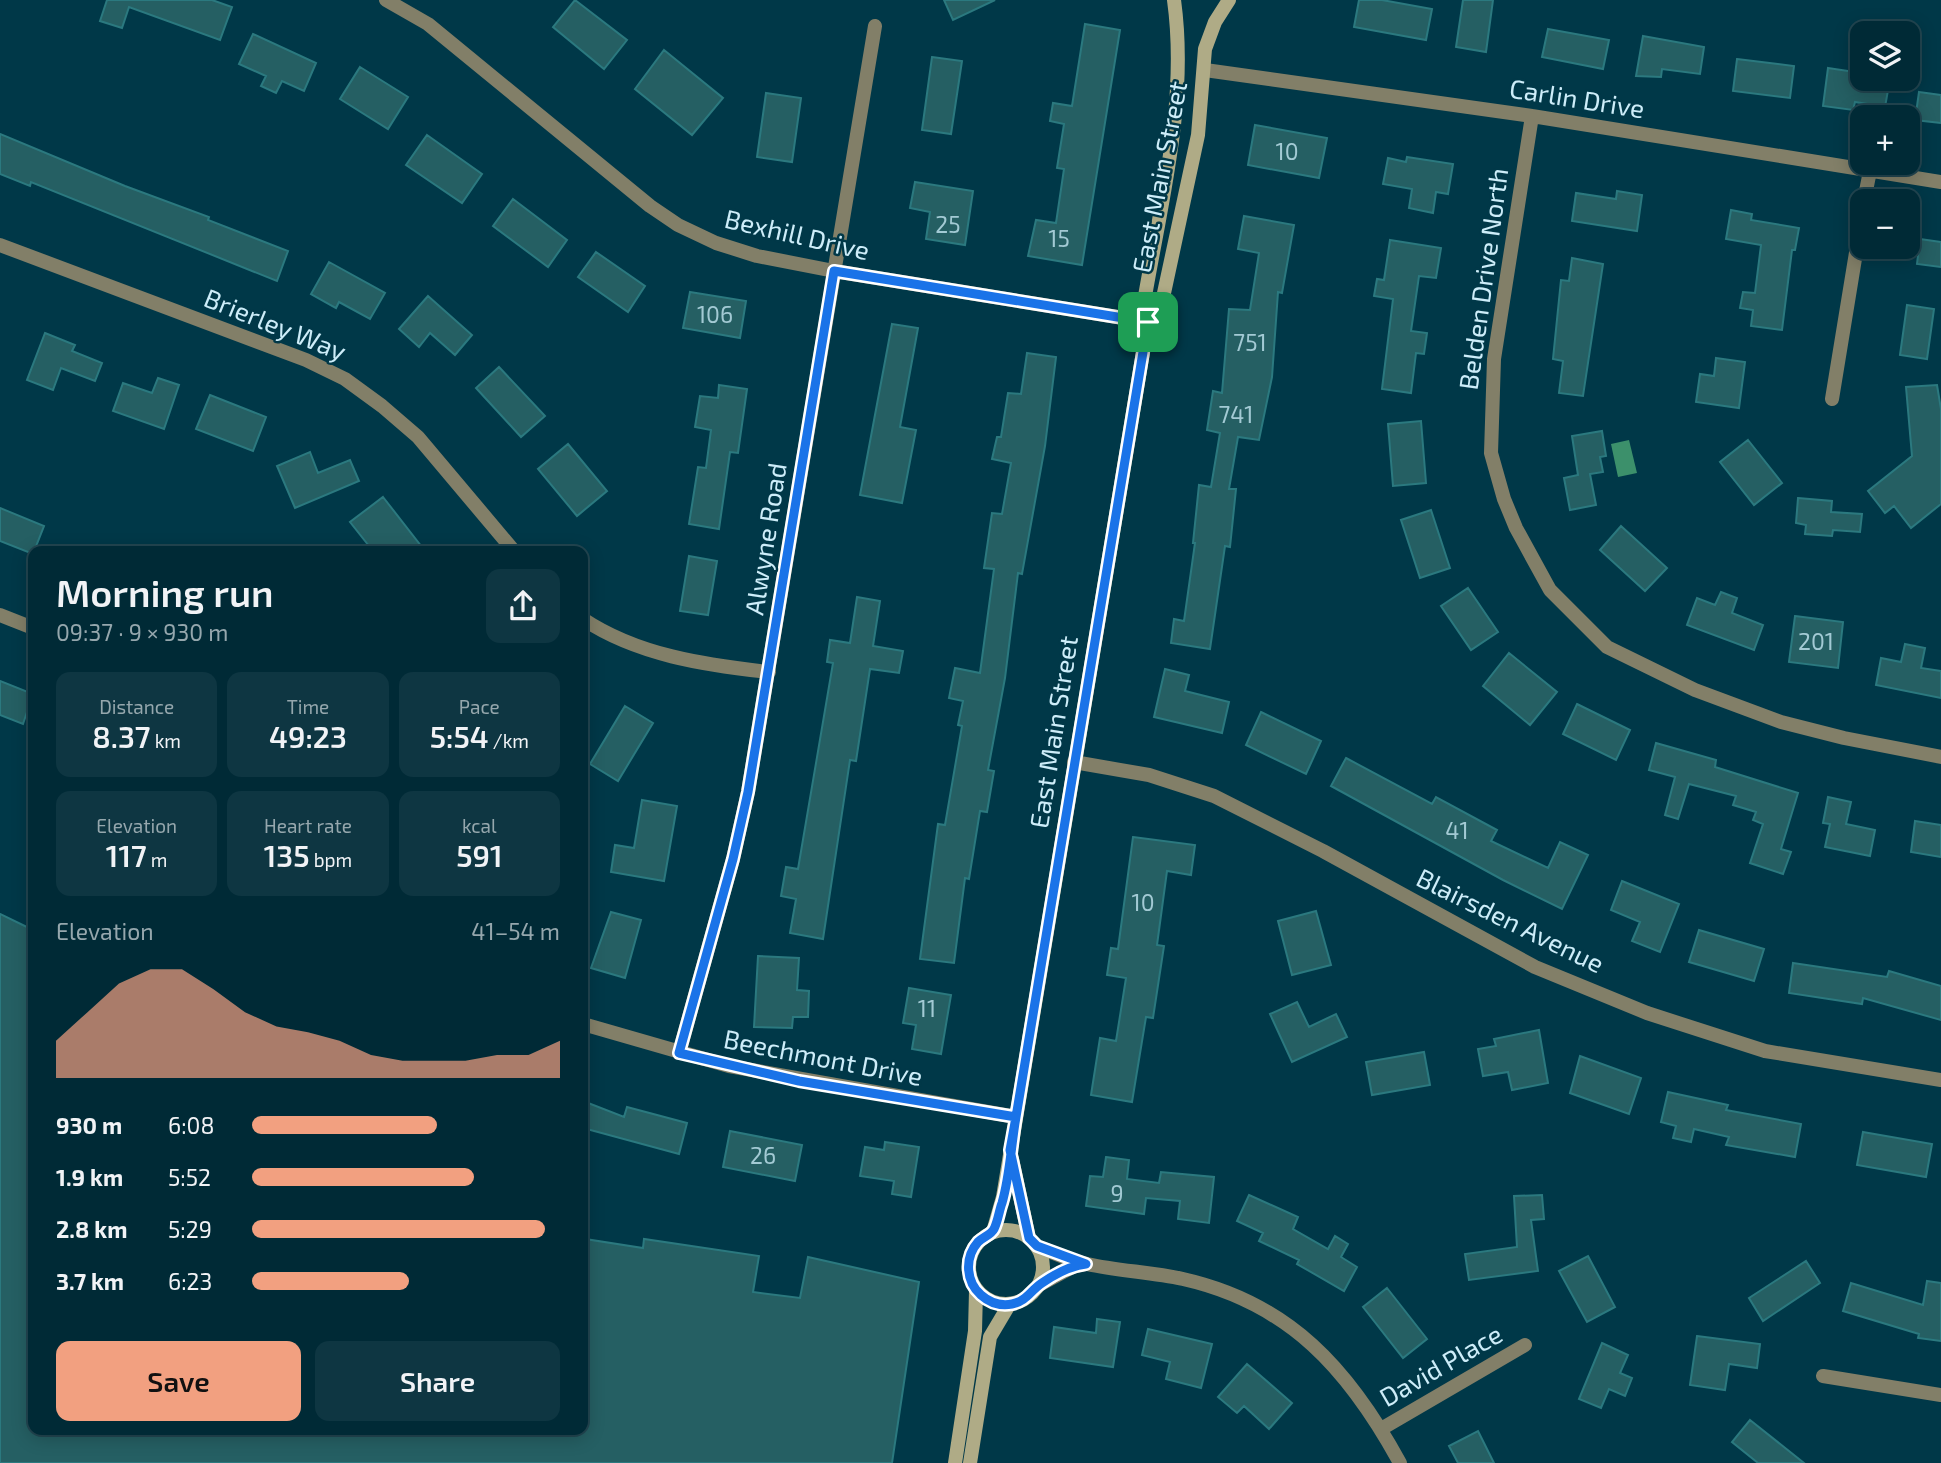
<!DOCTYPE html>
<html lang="en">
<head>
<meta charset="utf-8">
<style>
  :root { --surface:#002a36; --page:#0e3642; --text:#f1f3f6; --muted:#95a7ad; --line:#224651; --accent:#f2a080 }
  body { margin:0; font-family:"Exo 2",sans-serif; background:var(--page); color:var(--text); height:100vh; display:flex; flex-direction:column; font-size:26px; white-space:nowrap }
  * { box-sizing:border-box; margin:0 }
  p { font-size:23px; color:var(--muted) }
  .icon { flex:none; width:38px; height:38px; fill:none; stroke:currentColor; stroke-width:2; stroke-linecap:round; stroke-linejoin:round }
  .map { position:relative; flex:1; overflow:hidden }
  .panel { position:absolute; left:28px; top:546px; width:560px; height:889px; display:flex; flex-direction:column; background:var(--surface); border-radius:14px; box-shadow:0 4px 18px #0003,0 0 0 2px var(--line) }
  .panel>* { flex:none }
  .controls { position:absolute; left:1850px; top:21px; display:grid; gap:14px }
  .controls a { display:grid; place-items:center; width:70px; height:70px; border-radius:14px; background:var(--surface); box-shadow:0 4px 18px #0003,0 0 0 2px var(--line); font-size:35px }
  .pin { position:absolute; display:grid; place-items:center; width:60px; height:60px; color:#fff; margin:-30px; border-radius:14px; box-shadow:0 4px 10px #0006 }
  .round { display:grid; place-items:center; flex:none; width:74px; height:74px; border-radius:14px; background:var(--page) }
  .summary { display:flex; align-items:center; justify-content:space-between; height:119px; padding:0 28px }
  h1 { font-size:38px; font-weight:600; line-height:52px }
  .stats { display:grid; grid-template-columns:repeat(3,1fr); gap:10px; height:119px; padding:7px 28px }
  .stats div { display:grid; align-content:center; border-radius:14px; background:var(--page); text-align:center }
  .stats b { font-size:30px; font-weight:600 }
  .stats small { font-size:19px; font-weight:400 }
  .stats p { font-size:19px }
  .chart { height:196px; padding:14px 28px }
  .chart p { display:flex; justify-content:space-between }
  .chart svg { width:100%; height:126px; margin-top:7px; fill:var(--accent); opacity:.7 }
  .cta { display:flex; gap:14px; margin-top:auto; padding:14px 28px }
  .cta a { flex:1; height:80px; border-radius:14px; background:var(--accent); color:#111; font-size:28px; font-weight:600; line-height:80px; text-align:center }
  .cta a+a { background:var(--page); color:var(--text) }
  ul { padding:0 28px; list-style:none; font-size:23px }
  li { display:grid; grid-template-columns:112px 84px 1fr; align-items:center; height:52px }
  li i { height:18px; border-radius:9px; background:var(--accent) }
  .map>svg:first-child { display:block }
</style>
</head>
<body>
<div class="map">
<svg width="1941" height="1463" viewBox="0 0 1941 1463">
  <rect width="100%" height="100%" fill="#003848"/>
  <path fill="#3c906b" d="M 1629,440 L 1637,473 L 1618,477 L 1611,444 Z"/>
  <path fill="#255f63" stroke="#2b797f" stroke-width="2" d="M 107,0 L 212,0 L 232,7 L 220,40 L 129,7 L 122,28 L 100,21 Z
    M 575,0 L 627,40 L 604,69 L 553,27 Z
    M 944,0 L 995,0 L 953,20 Z
    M 1359,0 L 1382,0 L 1432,9 L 1426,40 L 1354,27 Z
    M 1463,0 L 1493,0 L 1486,52 L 1456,47 Z
    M 1085,24 L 1120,30 L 1082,265 L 1028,256 L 1036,220 L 1056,223 L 1064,169 L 1057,168 L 1064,124 L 1050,121 L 1053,103 L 1072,106 Z
    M 1548,29 L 1609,40 L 1603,69 L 1542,57 Z
    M 253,34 L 316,63 L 304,91 L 282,81 L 276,93 L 261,86 L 266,76 L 239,64 Z
    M 1643,36 L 1704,47 L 1700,74 L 1662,69 L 1661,77 L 1636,76 Z
    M 664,50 L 723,98 L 692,135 L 635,89 Z
    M 932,57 L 962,61 L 951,134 L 922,130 Z
    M 1737,59 L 1794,66 L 1790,98 L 1733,91 Z
    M 360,67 L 408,97 L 388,129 L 340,99 Z
    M 1828,68 L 1862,73 L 1862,79 L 1890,79 L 1885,107 L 1855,102 L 1853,110 L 1823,106 Z
    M 1919,92 L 1941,95 L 1941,123 L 1915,120 Z
    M 766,93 L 801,98 L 792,162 L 757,157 Z
    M 1255,125 L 1327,138 L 1319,178 L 1248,165 Z
    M 0,134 L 125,186 L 209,217 L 208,220 L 288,251 L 277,281 L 31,182 L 30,186 L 0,174 Z
    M 427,135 L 482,174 L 462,203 L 406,165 Z
    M 1407,157 L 1453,164 L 1448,194 L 1436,192 L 1433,213 L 1409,208 L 1412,189 L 1383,184 L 1388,158 L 1406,162 Z
    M 915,182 L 973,191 L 965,245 L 926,239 L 930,212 L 910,208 Z
    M 1617,191 L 1642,195 L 1637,231 L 1572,221 L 1576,193 L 1616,199 Z
    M 513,199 L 567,240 L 548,267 L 493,226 Z
    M 1731,210 L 1752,214 L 1751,220 L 1799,228 L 1795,250 L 1792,250 L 1782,330 L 1751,326 L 1753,310 L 1740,308 L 1743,292 L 1755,293 L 1761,245 L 1726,239 Z
    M 1244,216 L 1294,225 L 1282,293 L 1278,292 L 1272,377 L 1259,440 L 1238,437 L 1229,489 L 1236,489 L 1230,547 L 1225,546 L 1210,649 L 1171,643 L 1174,619 L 1184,621 L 1195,543 L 1193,543 L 1199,485 L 1211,487 L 1220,433 L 1207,430 L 1213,391 L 1222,393 L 1229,309 L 1250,310 L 1259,253 L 1238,249 Z
    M 1920,239 L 1941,242 L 1941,267 L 1917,264 Z
    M 1390,240 L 1441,248 L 1436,278 L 1419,276 L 1411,331 L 1427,333 L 1424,354 L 1416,353 L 1411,393 L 1382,389 L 1393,299 L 1374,296 L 1377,279 L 1384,280 Z
    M 596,252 L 645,286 L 628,312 L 578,277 Z
    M 1572,258 L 1603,264 L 1583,396 L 1559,393 L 1563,361 L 1553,359 L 1561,280 L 1569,281 Z
    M 329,262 L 385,293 L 370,319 L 339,302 L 336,308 L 311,294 Z
    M 690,292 L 746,301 L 740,338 L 683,328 Z
    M 428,296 L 472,335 L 455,355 L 430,333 L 419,347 L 399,329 Z
    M 1907,305 L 1934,309 L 1927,359 L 1900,355 Z
    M 892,324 L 918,328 L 900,427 L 916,430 L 902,503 L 860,495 Z
    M 45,333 L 75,345 L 72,351 L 102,363 L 95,381 L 61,368 L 53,390 L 27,380 Z
    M 1027,353 L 1056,357 L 1045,446 L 1022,574 L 1018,573 L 1005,678 L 988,770 L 994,771 L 987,812 L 980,811 L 969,879 L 965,878 L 954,963 L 920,959 L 938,824 L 945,825 L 962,726 L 958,725 L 963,701 L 949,698 L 955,668 L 980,673 L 994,569 L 984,568 L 992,513 L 1002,514 L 1011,463 L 992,459 L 997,437 L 1001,437 L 1008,393 L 1021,394 Z
    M 1716,358 L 1745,362 L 1739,408 L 1696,402 L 1700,374 L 1714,376 Z
    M 499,367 L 545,416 L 521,437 L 476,388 Z
    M 158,378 L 179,385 L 164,429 L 113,411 L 123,383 L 152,393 Z
    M 719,385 L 747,389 L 738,453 L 730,452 L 719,529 L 689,524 L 698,467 L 706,468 L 711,430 L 695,427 L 700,396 L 718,398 Z
    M 1937,385 L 1941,409 L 1941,504 L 1911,528 L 1894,506 L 1885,513 L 1868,491 L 1912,456 L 1906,387 Z
    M 210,395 L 266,417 L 253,451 L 196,429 Z
    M 1421,421 L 1426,483 L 1393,486 L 1388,424 Z
    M 1602,431 L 1606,456 L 1600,457 L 1603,472 L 1590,474 L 1596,505 L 1570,510 L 1564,478 L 1578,475 L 1572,436 Z
    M 1748,440 L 1782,483 L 1754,505 L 1720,462 Z
    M 568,444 L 607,491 L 577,516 L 538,469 Z
    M 310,452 L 318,473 L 350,460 L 359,481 L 295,508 L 277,466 Z
    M 383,497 L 425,551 L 373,551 L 350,522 Z
    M 1798,498 L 1832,501 L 1831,512 L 1862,514 L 1860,532 L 1833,530 L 1832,536 L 1805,534 L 1806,525 L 1796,523 Z
    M 0,508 L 44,526 L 33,554 L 0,541 Z
    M 1431,510 L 1450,568 L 1420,578 L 1401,520 Z
    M 1621,526 L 1667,568 L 1645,591 L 1600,550 Z
    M 689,556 L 717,561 L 708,615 L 680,611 Z
    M 1468,588 L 1498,632 L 1471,650 L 1441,606 Z
    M 1721,592 L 1737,598 L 1732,613 L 1763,625 L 1754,650 L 1687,625 L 1697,598 L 1715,605 Z
    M 857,597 L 880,601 L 873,646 L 903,651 L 899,673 L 870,669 L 856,761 L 850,760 L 823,939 L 790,933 L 796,899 L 781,896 L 786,867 L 798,869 L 833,663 L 827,662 L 830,640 L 850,643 Z
    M 1795,616 L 1843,622 L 1838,668 L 1789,662 Z
    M 1905,644 L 1925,648 L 1921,668 L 1941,671 L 1941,698 L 1876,685 L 1881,658 L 1901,662 Z
    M 1509,653 L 1557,692 L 1530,725 L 1483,686 Z
    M 1165,669 L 1189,675 L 1185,691 L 1229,702 L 1222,733 L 1154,717 Z
    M 0,681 L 33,694 L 23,724 L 0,715 Z
    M 1577,704 L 1630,730 L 1616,760 L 1563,734 Z
    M 625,706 L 653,723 L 618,781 L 590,764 Z
    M 1261,712 L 1321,741 L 1306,774 L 1246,745 Z
    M 1656,743 L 1716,760 L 1715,767 L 1798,793 L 1781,849 L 1791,852 L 1783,874 L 1750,863 L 1763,824 L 1753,820 L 1756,812 L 1733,805 L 1736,796 L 1689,784 L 1678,819 L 1665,815 L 1675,777 L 1649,770 Z
    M 1346,758 L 1432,804 L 1436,797 L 1497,830 L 1491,841 L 1548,868 L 1560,842 L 1588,855 L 1562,909 L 1503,880 L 1331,786 Z
    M 1828,797 L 1851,802 L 1846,824 L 1875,830 L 1870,856 L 1825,847 L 1830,824 L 1823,823 Z
    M 642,800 L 677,806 L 664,881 L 611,872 L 615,845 L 634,848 Z
    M 1915,821 L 1941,825 L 1941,857 L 1911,852 Z
    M 1133,837 L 1195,845 L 1191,875 L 1167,871 L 1157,945 L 1164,946 L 1153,1018 L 1146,1017 L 1132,1102 L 1091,1095 L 1100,1038 L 1116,1041 L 1126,978 L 1107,975 L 1111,948 L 1118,949 Z
    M 1622,881 L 1679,904 L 1660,952 L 1632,941 L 1640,922 L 1611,910 Z
    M 1316,911 L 1331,965 L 1292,975 L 1278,921 Z
    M 611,912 L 641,920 L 625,978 L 591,968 Z
    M 0,914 L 33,930 L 33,1430 L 583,1430 L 583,1257 L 585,1239 L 643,1248 L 644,1239 L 759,1256 L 753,1292 L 800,1298 L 808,1257 L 919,1282 L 892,1463 L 0,1463 Z
    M 1699,930 L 1764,949 L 1754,981 L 1689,962 Z
    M 758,956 L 799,958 L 797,990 L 809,991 L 808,1017 L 793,1017 L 792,1028 L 754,1027 Z
    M 1793,963 L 1887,977 L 1889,971 L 1941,986 L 1941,1020 L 1863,998 L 1862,1004 L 1789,993 Z
    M 909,988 L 951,995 L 941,1054 L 912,1049 L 916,1025 L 903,1023 Z
    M 1297,1002 L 1309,1027 L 1336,1014 L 1347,1037 L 1292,1062 L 1270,1014 Z
    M 1539,1030 L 1548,1083 L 1512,1090 L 1508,1072 L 1483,1076 L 1478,1049 L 1496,1046 L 1494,1039 Z
    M 1424,1052 L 1430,1085 L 1372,1095 L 1366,1062 Z
    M 1580,1056 L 1641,1078 L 1629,1114 L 1570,1093 Z
    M 1668,1092 L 1728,1105 L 1726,1110 L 1801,1124 L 1795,1157 L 1726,1145 L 1729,1137 L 1694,1129 L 1691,1142 L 1673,1138 L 1676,1126 L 1661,1122 Z
    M 583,1101 L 624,1117 L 627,1107 L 687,1123 L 679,1154 L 583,1128 Z
    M 730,1131 L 802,1145 L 795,1181 L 723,1167 Z
    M 1863,1132 L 1932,1144 L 1926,1177 L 1857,1165 Z
    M 885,1142 L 919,1147 L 911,1197 L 892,1194 L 894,1181 L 860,1176 L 865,1147 L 884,1150 Z
    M 1106,1157 L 1129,1160 L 1127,1179 L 1159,1183 L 1161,1172 L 1214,1177 L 1209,1223 L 1178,1219 L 1180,1201 L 1146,1198 L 1144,1214 L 1086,1206 L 1090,1176 L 1103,1177 Z
    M 1249,1195 L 1298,1217 L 1293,1229 L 1328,1249 L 1335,1236 L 1348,1244 L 1341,1257 L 1357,1267 L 1344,1291 L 1297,1264 L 1299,1260 L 1259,1241 L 1263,1233 L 1237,1221 Z
    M 1542,1195 L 1544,1219 L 1531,1220 L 1538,1271 L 1469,1280 L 1465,1254 L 1517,1247 L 1514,1196 Z
    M 1588,1256 L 1615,1307 L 1587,1322 L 1559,1271 Z
    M 1806,1261 L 1820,1283 L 1763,1321 L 1749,1298 Z
    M 1927,1281 L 1941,1283 L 1941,1341 L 1918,1338 L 1919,1334 L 1843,1311 L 1851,1283 L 1923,1305 Z
    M 1387,1288 L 1427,1339 L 1403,1358 L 1363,1307 Z
    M 1097,1319 L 1120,1322 L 1113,1367 L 1050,1358 L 1054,1327 L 1096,1333 Z
    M 1148,1329 L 1212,1344 L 1201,1388 L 1166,1379 L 1170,1362 L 1142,1355 Z
    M 1697,1336 L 1760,1344 L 1757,1368 L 1729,1364 L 1725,1390 L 1690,1385 Z
    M 1602,1343 L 1628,1355 L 1620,1373 L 1632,1378 L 1625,1396 L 1609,1389 L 1601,1408 L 1579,1399 Z
    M 1247,1364 L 1292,1403 L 1269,1429 L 1244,1406 L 1237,1413 L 1218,1397 Z
    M 1750,1420 L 1804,1463 L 1758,1463 L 1732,1442 Z
    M 1478,1431 L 1494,1463 L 1458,1463 L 1449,1446 Z"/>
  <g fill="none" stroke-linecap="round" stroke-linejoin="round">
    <path stroke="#827f68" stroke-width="14" d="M 386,0 L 428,24 L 650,206 L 678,225 L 716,243 L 757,256 L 834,271 L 1148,322
      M 1205,70 L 1532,116 L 1941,182
      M 1532,116 L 1494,359 L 1491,453 L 1504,499 L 1516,528 L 1550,590 L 1607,647 L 1695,690 L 1781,722 L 1844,738 L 1941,757
      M 1864,201 L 1870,171
      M 0,245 L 306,360 L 345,379 L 382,406 L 418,437 L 514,551
      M 1832,399 L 1862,216
      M 0,615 L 33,628
      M 583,619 C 637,655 704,665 769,672
      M 1074,762 L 1149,775 L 1214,796 L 1323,851 L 1535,967 L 1647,1013 L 1765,1051 L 1941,1080
      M 583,1024 L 729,1066 L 1016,1117
      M 679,1053 L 733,859 L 748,792 L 875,26
      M 1036,1246 C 1053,1252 1070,1261 1087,1264 C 1118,1271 1151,1272 1183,1279 C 1290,1303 1349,1370 1400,1463
      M 1039,1285 L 1074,1266 L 1085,1264
      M 1823,1376 L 1941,1395
      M 1381,1429 L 1525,1345"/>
    <path stroke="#afab86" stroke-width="14" d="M 1148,322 L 1161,307 L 1198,135 L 1205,49 L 1215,22 L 1229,0
      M 1012,1159 L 1029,1238
      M969 1267a37 37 0 1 1 74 0a37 37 0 1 1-74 0Z
      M 993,1232 L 1003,1197 L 1148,322 L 1144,302 C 1161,202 1188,101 1174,0
      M 955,1463 L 975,1331 L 976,1291
      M 970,1463 L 990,1337 L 1009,1305"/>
  </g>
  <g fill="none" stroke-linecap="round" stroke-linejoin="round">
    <defs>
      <path id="route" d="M 1148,322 L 834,271 L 748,792 L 733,859 L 679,1053 L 799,1081 L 1016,1117 C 1011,1145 1010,1176 1002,1203 C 999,1211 998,1221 994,1229 C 991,1235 983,1237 978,1242 C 964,1258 966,1282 981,1295 C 990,1303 1001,1306 1012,1304 C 1027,1301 1030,1291 1042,1283 C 1055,1274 1070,1266 1086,1264 L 1037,1246 L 1029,1238 L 1010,1150 L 1016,1117 L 1148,322"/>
    </defs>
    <use href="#route" stroke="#fff" stroke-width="14"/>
    <use href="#route" stroke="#1a73e8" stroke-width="9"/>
  </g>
  <g text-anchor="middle" stroke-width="5" stroke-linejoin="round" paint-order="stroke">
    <g font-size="23" fill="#a3cad4">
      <text x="1287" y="160">10</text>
      <text x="948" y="233">25</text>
      <text x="1059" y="247">15</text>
      <text x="715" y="323">106</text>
      <text x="1250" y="351">751</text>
      <text x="1236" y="423">741</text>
      <text x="1816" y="650">201</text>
      <text x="1457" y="839">41</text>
      <text x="1143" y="911">10</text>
      <text x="927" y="1017">11</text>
      <text x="763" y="1164">26</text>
      <text x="1117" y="1202">9</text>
    </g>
    <g font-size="26" fill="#cdedf9" stroke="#003848">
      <text transform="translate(1577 99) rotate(9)" y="9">Carlin Drive</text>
      <text transform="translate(1160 177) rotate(-79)" y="9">East Main Street</text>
      <text transform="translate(797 235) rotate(13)" y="9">Bexhill Drive</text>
      <text transform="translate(1484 279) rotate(-82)" y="9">Belden Drive North</text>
      <text transform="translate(275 325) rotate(22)" y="9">Brierley Way</text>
      <text transform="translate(766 539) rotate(-81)" y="9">Alwyne Road</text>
      <text transform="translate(1054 732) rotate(-81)" y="9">East Main Street</text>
      <text transform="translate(1510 921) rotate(26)" y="9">Blairsden Avenue</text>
      <text transform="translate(823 1058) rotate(11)" y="9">Beechmont Drive</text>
      <text transform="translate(1441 1366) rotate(-30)" y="9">David Place</text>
    </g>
  </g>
</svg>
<div class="controls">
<a><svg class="icon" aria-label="layers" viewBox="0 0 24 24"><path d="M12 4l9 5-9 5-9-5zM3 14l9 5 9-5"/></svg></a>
<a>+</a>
<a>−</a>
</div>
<div class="pin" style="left:1148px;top:322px;background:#1e9e55"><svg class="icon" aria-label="arrive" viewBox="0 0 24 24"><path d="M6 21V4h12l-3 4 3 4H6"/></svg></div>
<section class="panel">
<div class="summary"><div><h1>Morning run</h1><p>09:37 · 9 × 930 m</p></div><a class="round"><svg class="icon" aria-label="share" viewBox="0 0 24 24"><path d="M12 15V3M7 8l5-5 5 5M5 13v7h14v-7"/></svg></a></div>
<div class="stats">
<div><p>Distance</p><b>8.37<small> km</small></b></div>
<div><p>Time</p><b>49:23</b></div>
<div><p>Pace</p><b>5:54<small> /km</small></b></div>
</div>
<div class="stats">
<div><p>Elevation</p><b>117<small> m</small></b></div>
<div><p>Heart rate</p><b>135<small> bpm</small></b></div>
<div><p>kcal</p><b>591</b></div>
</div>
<div class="chart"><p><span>Elevation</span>41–54 m</p>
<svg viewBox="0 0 160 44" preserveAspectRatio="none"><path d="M0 44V31L10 21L20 11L30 6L40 6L50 13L60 21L70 26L80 28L90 31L100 36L110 38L120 38L130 38L140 36L150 36L160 31V44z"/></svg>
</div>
<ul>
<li><b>930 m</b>6:08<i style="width:60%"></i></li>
<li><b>1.9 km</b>5:52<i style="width:72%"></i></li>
<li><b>2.8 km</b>5:29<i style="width:95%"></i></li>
<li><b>3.7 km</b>6:23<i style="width:51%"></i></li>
</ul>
<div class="cta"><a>Save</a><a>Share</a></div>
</section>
</div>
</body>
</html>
